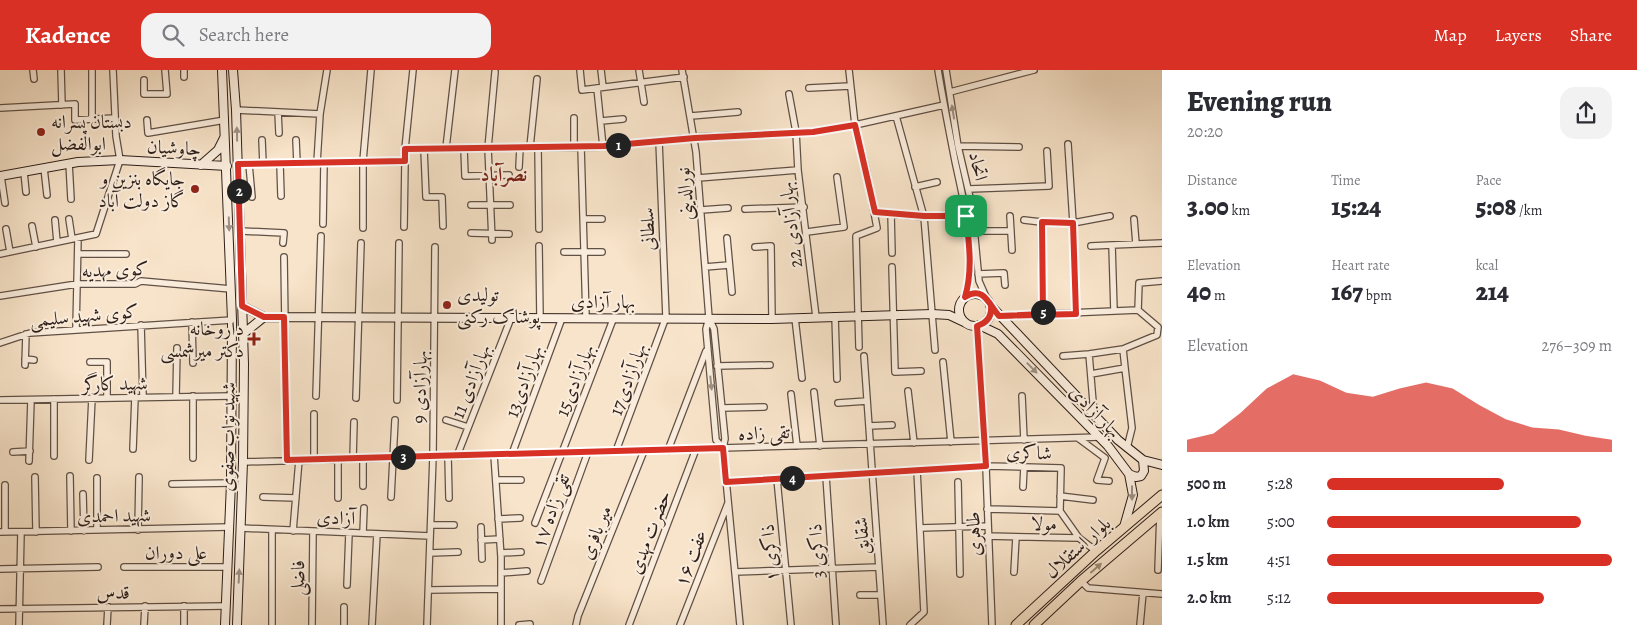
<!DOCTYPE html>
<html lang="en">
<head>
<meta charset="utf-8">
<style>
  :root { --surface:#fff; --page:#f2f2f3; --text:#2b2b33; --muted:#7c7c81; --accent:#d93025 }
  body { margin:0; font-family:Alegreya,Amiri,serif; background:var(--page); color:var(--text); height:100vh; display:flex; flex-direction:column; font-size:19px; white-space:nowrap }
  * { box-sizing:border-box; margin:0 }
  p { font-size:16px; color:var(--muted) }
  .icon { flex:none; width:28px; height:28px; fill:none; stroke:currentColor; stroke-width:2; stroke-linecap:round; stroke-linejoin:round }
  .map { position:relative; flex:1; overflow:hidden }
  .sheet { display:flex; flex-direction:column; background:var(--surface); width:475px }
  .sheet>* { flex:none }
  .pin { position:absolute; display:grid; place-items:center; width:42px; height:42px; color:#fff; margin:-21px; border-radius:10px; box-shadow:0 2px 8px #0006 }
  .km { position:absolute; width:25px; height:25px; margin:-12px; border-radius:50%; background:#222; color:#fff; font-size:14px; line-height:25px; text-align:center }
  .round { display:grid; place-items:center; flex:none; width:52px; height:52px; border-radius:15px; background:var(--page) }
  .summary { display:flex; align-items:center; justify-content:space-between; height:85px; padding:0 25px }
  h1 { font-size:28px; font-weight:800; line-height:38px }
  .figures { display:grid; grid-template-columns:repeat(3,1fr); gap:8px; height:85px; padding:5px 25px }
  .figures div { display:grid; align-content:center }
  .figures b { font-size:25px; font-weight:800 }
  .figures small { font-size:14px; font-weight:400 }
  .figures p { font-size:14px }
  .chart { height:140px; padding:10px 25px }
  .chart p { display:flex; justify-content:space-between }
  .chart svg { width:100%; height:90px; margin-top:5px; fill:var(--accent); opacity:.7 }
  ul { padding:0 25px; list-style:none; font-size:16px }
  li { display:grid; grid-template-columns:80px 60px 1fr; align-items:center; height:38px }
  li i { height:12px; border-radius:6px; background:var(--accent) }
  header { display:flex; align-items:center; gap:30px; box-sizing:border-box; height:70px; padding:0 25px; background:var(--accent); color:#fff }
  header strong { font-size:24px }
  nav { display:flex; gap:28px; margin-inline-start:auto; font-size:18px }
  .search { width:350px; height:45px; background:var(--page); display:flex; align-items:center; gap:12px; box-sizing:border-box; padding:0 18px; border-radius:15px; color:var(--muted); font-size:19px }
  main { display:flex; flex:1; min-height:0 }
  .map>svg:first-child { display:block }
</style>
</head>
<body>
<header>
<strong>Kadence</strong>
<div class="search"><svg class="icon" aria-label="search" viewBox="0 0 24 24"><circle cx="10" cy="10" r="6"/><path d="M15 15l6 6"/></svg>Search here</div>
<nav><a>Map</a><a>Layers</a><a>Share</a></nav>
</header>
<main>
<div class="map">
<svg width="1162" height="555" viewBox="0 0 1162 555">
  <rect width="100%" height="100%" fill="#f8e4ca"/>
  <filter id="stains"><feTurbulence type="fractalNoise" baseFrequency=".004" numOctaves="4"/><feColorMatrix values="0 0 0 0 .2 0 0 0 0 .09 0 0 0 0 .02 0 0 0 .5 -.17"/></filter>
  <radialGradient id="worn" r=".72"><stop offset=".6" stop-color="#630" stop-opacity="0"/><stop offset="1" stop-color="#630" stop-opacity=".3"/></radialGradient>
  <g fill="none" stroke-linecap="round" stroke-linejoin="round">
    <defs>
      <path id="street" d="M 33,0 L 34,9
        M 61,0 L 62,35
        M 92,0 L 92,49
        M 184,0 L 184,7
        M 580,0 L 582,20 L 684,7
        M 601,0 L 603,17
        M 639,0 L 644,32
        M 682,0 L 696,82 L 709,248 L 714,259 L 725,369 L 723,378 L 740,555
        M 849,0 L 855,55 L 866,99 L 877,158 L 856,166 L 859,277
        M 938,0 C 943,30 949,60 955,91 C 964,133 978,185 965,227
        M 946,0 L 958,76 L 972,136 L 979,211 L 986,227
        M 144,10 L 144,24 L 167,24 L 165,0
        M 597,18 L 603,77
        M 809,18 L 850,16
        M 950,22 L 1034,0
        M 789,24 L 796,62 L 798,100
        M 0,38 L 75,34 L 75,50 L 115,48
        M 236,40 L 320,44
        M 278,42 L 279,63
        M 691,46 L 738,42
        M 896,46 L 924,147 L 935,280
        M 574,48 L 574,77
        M 147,50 L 148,63 L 225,50
        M 601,51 L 623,49
        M 262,70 L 263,94
        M 296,70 L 297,93
        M 1068,74 L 1073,153 L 1110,146
        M 958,76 L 1019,77
        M 530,77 L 537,9
        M 538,77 L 539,159
        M 581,77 L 586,247
        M 446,78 L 455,0
        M 464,78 L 465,106 L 509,105
        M 405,79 L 413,0
        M 424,79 L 426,127 L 442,127 L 443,156
        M 69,93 L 71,129
        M 317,93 L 320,44 L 327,0
        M 238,94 L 405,91 L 405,79 L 603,77 L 695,67 L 813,62 L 855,55 L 944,35
        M 249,94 L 252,127
        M 280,94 L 281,126
        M 519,97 L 520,78
        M 44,98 L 47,125
        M 24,102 L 26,122
        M 1,106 L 5,133
        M 698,108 L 798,100 L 816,247
        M 915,117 L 937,112
        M 969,119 L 1049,116 L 1047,81
        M 471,135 L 510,135
        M 745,139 L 804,137
        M 701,140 L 728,138
        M 875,142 L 924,147 L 966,146
        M 891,144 L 892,183
        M 1010,146 L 1012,180
        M 69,149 L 72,169
        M 583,149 L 602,149
        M 1134,149 L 1136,174
        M 55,150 L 57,172
        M 1024,150 L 1041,152
        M 323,154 L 324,93
        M 32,156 L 36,177
        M 404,157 L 405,91
        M 363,158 L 363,91 L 371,0
        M 6,159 L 10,182
        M 241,161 L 284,163 L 283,173
        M 975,161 L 1011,161
        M 807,162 L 844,157 L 837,107
        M 471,163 L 509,164
        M 727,168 L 732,222
        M 492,170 L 488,78 L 495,2
        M 1112,175 L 1162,173
        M 539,176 L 540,248
        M 1091,176 L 1112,175 L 1114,241
        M 755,177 L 771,176 L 772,249
        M 564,182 L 602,182
        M 0,184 L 96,164 L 120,90 L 116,66 L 113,0
        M 78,184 L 126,184
        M 284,187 L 287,391
        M 705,197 L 729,195
        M 892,197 L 895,302 L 921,301
        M 978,204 L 1004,203 L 1005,215
        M 0,226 L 77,214 L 135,214 L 141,211 L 231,219
        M 1138,240 L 1139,213 L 1162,211
        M 1043,244 L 1041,152 L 1073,153 L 1076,244
        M 835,246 L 837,309
        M 999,246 L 1138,240
        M 709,248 L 706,259 L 716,370 L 723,378
        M 795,248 L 802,308
        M 192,252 L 193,293
        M 141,255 L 143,327
        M 977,256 L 985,371 L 992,555
        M 76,259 L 78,168
        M 0,273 L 30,263 L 232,250
        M 1123,279 L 1157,265 L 1158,257 L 1138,240
        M 1089,284 L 1094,344
        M 864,286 L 883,555
        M 1063,286 L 1089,284 L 1123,279 L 1125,298 L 1091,304
        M 25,289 L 34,290
        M 90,292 L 107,292 L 107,328
        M 943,292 L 951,372
        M 25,295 L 26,264
        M 717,296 L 770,295
        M 1125,298 L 1132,358 L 1127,378
        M 908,321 L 914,373
        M 814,322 L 820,376
        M 791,324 L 797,376
        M 193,326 L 193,388
        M 316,326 L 321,166
        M 1022,326 L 1024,370
        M 176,327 L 177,278
        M 356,328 L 361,173
        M 0,330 L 231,326
        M 397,330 L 399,173
        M 838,333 L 867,331
        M 722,338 L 764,337
        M 446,350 L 468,357
        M 869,356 L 892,355
        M 1078,368 L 1105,388 L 1097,410 L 1109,411
        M 133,379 L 135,327
        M 668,380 L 706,281
        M 616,381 L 666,247 L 659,71
        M 13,382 L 30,381
        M 512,384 L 562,248
        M 494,385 L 501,487 L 501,555
        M 54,386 L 54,329
        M 448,386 L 449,428
        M 457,386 L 511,248
        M 353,389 L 354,352
        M 89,390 L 92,328
        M 314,390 L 314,344
        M 29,391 L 31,330
        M 243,392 L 1100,367
        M 70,406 L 71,461
        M 826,406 L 836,555
        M 35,407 L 36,462
        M 777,409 L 791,555
        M 496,410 L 521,410
        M 726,412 L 986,396 L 1061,398 L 1060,441 L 1079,468
        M 958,412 L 960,504
        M 172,414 L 231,413
        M 5,415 L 5,462
        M 363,416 L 363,388
        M 1023,417 L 1024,397
        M 83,424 L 84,461
        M 1060,426 L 1093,430
        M 263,427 L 296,428
        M 391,427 L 395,350
        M 338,428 L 338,389
        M 987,439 L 1060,441
        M 498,449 L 520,448
        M 535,453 L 614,247
        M 431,455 L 454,455
        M 481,457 L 482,489
        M 241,458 L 430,466
        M 920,458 L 987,456
        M 97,460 L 97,408
        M 138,460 L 139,407
        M 272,460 L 272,555
        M 293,461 L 299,390
        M 0,462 L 229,457
        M 363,463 L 364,438
        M 987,466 L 1079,468 L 1096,481
        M 481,470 L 500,469
        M 430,483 L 458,482
        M 501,483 L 521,482
        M 124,497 L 227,497
        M 0,499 L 98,497
        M 1158,500 L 1160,443
        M 735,502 L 879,497
        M 1014,502 L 1016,467
        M 501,503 L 527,501
        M 541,511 L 588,382
        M 1081,511 L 1088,518 L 1162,524
        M 347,515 L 349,463
        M 429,520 L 501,519
        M 860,525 L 880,525
        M 0,539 L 226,536
        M 19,555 L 21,462
        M 107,555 L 108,537
        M 144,555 L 145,536
        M 184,555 L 184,536
        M 312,555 L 313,462
        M 344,555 L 344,537
        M 372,555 L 377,464
        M 427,555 L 433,386 L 435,177
        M 519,555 L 530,554
        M 576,555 L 578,546 L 644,381
        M 629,555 L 696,379
        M 680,555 L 728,433
        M 910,555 L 924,542 L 917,400
        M 1140,555 L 1143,523"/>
      <path id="secondary" d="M 222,0 L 232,250 L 231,413 L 225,555
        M 233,0 L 236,40 L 244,294 L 243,392 L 237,555
        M 201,95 L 218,80 L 224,68
        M 0,106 L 78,92 L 120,90 L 227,96
        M959 240a16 16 0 1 1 32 0a16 16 0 1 1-32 0Z
        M 242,236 L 264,247 L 772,249 L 932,244 L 949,245 L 966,253
        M 991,236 L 1118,370 L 1143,390 L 1162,395
        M 979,255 L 998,264 L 1108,376 L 1129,404 L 1133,425 L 1124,457
        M 243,264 L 264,247
        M 1129,404 L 1136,407 L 1141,406 L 1144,401 L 1143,390"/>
      <path id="primary" d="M 1016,555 L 1096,481 L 1162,425
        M 1034,555 L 1081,511 L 1162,442"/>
    </defs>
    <use href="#street" stroke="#605045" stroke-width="8"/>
    <use href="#secondary" stroke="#2e1f19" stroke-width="10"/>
    <use href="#primary" stroke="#2e1f19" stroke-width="11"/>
    <use href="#street" stroke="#faeddd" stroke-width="5.5"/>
    <use href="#secondary" stroke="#faeddd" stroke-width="8"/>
    <use href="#primary" stroke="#f8e4ca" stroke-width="9"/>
  </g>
  <defs><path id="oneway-solid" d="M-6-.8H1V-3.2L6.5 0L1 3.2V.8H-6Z" transform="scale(1.25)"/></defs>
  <g fill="#9e9085">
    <use href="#oneway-solid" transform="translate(953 42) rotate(-99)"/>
    <use href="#oneway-solid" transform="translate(237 64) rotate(-91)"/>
    <use href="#oneway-solid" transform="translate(229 154) rotate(88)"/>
    <use href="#oneway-solid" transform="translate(1032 298) rotate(46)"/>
    <use href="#oneway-solid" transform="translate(711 313) rotate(84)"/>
    <use href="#oneway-solid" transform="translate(1132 423) rotate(90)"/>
    <use href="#oneway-solid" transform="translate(239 506) rotate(-87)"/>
  </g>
  <use fill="#9d8b7a" href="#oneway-solid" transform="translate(1096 498) rotate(-41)"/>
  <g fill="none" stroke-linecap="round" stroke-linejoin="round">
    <defs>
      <path id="route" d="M 966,146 L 924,146 L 875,142 L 855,55 L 813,62 L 695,68 L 604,76 L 405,79 L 405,91 L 238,94 L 242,236 L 264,247 L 284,247 L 287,390 L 723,378 L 726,412 L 986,396 L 977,256 C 987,253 992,247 991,236 L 999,246 L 1043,244 L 1042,152 L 1073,153 L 1076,244 L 999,246 C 989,235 984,215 965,227 C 973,200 969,173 966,146"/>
    </defs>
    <use href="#route" stroke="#fff" stroke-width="10"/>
    <use href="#route" stroke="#d93025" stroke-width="6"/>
  </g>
  <g fill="#8f2418" stroke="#faeddd" stroke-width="2">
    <circle cx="41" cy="62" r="5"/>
    <circle cx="195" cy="119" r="5"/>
    <circle cx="447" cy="235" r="5"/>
    <path d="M251.5 261.5h5v5h5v5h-5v5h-5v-5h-5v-5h5z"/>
  </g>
  <g text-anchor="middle" stroke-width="4" stroke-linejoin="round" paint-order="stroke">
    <g font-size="19" fill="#2e1f19" stroke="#faeddd" text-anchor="start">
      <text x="51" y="58">دبستان پسرانه<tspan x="51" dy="22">ابوالفضل</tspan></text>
      <text x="185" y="115" text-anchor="end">جایگاه بنزین و<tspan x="185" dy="22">گاز دولت آباد</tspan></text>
      <text x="457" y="231">تولیدی<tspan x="457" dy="22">پوشاک رکنی</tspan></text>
      <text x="244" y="265" text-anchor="end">داروخانه<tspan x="244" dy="22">دکتر میرشمسی</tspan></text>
    </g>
    <g font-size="19" fill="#2e1f19" stroke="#faeddd">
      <text transform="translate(174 77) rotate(3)" y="7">چاوشیان</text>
      <text transform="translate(979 96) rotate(77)" y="7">اتحاد</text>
      <text transform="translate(684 124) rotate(-94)" y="7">نورالدینی</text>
      <text transform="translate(790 155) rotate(-97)" y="7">بهار آزادی 22</text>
      <text transform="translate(647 159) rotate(-92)" y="7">سلطانی</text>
      <text transform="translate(115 199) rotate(-2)" y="7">کوی مهدیه</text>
      <text x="603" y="238">بهار آزادی</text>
      <text transform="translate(84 245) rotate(-5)" y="7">کوی شهید سلیمی</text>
      <text transform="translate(627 309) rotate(-70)" y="7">بهارآزادی17</text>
      <text transform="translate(574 310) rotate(-69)" y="7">بهارآزادی15</text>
      <text transform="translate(470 311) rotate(-69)" y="7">بهارآزادی 11</text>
      <text transform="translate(523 311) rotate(-70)" y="7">بهارآزادی13</text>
      <text transform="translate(115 313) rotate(-1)" y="7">شهید کارگر</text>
      <text transform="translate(419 317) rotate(-89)" y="7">بهارآزادی 9</text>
      <text transform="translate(1096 341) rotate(46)" y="7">بهار آزادی</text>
      <text transform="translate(764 362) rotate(-2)" y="7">تقی زاده</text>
      <text transform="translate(227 367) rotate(-89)" y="7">شهید نواب صفوی</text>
      <text transform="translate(1029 382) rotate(1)" y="7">شاکری</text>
      <text transform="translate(550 441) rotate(-70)" y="7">تقی زاده ۱۷</text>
      <text transform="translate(114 445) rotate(-1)" y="7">شهید احمدی</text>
      <text transform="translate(336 447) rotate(2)" y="7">آزادی</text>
      <text transform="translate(1044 453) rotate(1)" y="7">مولا</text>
      <text transform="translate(595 462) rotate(-68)" y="7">میر بافری</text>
      <text transform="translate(649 462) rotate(-69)" y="7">حضرت مهدی</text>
      <text transform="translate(973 464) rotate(-92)" y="7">طاهری</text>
      <text transform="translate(861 466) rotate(-94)" y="7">شقایق</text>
      <text transform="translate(1077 477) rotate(-42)" y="7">بلوار استقلال</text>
      <text transform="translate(816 481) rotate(-94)" y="7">ذاکری 3</text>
      <text x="176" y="489">علی دوران</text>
      <text transform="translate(769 483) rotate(-95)" y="7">ذاکری ۱</text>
      <text transform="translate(690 488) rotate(-69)" y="7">عفت ۱۶</text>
      <text transform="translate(297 508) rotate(-89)" y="7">فاضلی</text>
      <text transform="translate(113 522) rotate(-1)" y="7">قدس</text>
    </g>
    <g font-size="20" font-weight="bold" fill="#7a1f14" stroke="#faeddd">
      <text x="504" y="111">نصرآباد</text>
    </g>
  </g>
  <rect width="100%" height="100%" filter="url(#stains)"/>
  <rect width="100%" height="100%" fill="url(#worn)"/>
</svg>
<div class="pin" style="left:966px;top:146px;background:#1e9e55"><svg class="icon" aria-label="arrive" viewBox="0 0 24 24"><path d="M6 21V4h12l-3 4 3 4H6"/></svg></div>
<b class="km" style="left:618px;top:75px">1</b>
<b class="km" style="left:239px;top:121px">2</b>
<b class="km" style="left:403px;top:387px">3</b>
<b class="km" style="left:792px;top:408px">4</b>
<b class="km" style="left:1043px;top:242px">5</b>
</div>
<section class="sheet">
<div class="summary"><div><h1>Evening run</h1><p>20:20</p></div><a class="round"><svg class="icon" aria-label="share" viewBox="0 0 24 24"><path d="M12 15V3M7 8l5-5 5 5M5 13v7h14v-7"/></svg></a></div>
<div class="figures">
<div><p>Distance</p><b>3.00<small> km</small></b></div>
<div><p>Time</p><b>15:24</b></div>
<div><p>Pace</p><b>5:08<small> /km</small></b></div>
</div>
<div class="figures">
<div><p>Elevation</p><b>40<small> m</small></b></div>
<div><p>Heart rate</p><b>167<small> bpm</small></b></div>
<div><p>kcal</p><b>214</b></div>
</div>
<div class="chart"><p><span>Elevation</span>276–309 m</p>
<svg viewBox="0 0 160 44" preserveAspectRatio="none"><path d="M0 44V38L10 35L20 25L30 13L40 6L50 9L60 15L70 17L80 13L90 10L100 13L110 21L120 28L130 32L140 33L150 36L160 38V44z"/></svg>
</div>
<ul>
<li><b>500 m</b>5:28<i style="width:62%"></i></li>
<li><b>1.0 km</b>5:00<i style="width:89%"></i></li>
<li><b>1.5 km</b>4:51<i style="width:100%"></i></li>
<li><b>2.0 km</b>5:12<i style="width:76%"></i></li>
</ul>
</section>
</main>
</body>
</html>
